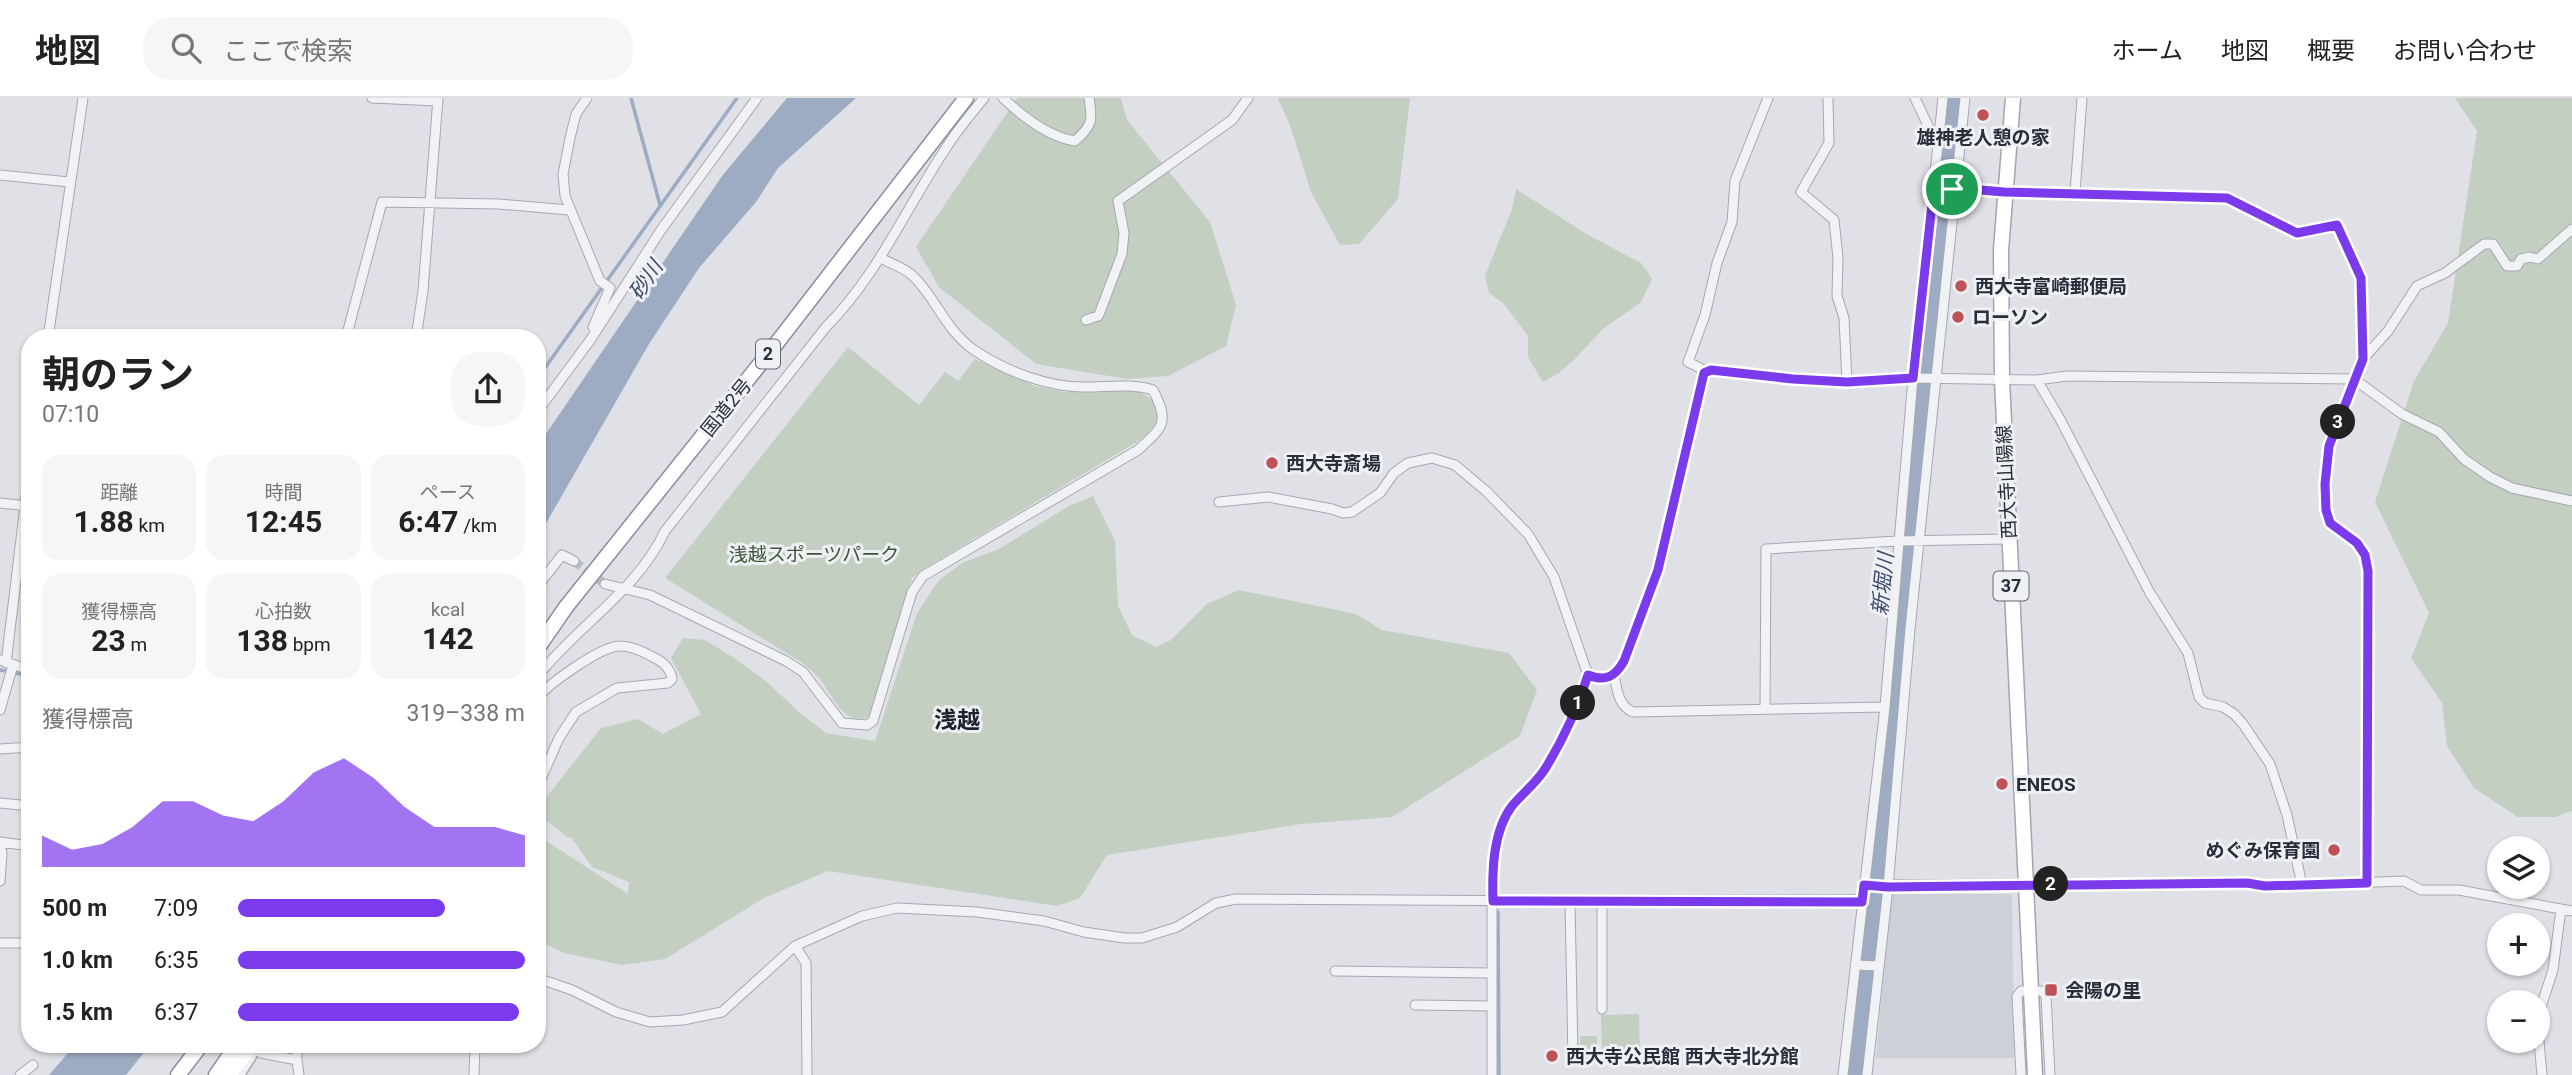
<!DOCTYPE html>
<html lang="ja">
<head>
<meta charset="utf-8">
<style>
  :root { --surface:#fff; --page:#f6f6f6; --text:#222; --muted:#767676; --line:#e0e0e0; --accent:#7c3aed }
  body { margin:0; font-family:Roboto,"Noto Sans JP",sans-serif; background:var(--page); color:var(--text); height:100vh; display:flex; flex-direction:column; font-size:26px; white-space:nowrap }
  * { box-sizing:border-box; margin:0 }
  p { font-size:23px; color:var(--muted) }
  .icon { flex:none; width:38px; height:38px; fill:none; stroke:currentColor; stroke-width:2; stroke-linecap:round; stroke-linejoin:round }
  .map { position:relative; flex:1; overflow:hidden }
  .side { position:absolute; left:21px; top:231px; width:525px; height:724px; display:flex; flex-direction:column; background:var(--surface); border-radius:28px; box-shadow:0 2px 5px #0004 }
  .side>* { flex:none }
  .buttons { position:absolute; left:2487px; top:738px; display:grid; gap:14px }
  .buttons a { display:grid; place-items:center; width:63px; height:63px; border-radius:50%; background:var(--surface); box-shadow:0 2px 5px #0004; font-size:35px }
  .pin { position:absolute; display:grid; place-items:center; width:60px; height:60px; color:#fff; margin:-30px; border:4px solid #fff; border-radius:50%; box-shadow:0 2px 7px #0007 }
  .km { position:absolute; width:35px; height:35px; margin:-18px; border-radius:50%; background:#222; color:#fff; font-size:19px; line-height:35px; text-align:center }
  .round { display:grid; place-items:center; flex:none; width:74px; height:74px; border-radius:28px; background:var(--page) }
  .overview { display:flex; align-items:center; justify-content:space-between; height:119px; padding:0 21px }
  h1 { font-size:38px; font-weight:700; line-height:52px }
  .stats { display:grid; grid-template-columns:repeat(3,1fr); gap:10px; height:119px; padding:7px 21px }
  .stats div { display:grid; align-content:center; border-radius:18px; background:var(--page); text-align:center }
  .stats b { font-size:30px; font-weight:700 }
  .stats small { font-size:19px; font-weight:400 }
  .stats p { font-size:19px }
  .chart { height:196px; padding:14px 21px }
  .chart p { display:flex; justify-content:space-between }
  .chart svg { width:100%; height:126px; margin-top:7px; fill:var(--accent); opacity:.7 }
  ul { padding:0 21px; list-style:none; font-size:23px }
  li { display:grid; grid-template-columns:112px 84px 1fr; align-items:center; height:52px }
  li i { height:18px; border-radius:9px; background:var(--accent) }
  header { display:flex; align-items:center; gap:42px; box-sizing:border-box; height:98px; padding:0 35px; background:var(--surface); border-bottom:2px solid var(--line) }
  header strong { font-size:33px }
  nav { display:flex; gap:38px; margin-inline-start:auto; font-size:24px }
  .search { width:490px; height:63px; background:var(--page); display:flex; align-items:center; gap:18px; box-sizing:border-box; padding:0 24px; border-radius:28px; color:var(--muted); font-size:26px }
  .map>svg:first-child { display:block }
</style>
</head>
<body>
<header>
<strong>地図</strong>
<div class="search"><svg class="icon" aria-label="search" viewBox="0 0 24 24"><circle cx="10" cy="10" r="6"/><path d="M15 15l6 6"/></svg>ここで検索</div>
<nav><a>ホーム</a><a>地図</a><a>概要</a><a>お問い合わせ</a></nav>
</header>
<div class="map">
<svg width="2572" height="977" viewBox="0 0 2572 977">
  <rect width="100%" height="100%" fill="#dfe1e6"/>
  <path fill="#cdd0d8" d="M 1891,796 L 2012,796 L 2014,960 L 1876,960 Z"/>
  <path fill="#c3cfc1" d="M 1017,0 L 1121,0 L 1127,22 L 1210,124 L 1236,207 L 1226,248 L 1168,278 L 1127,281 L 1036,266 L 939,189 L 916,149 Z
    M 1278,0 L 1410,0 L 1398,101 L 1359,146 L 1340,147 L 1311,94 L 1290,27 Z
    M 2455,0 L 2572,0 L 2572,713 L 2555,719 L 2518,719 L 2474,690 L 2447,648 L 2442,605 L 2411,560 L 2429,515 L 2375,404 L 2414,283 L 2448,225 L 2477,33 Z
    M 1516,91 L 1588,137 L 1641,165 L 1652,181 L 1641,204 L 1603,231 L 1574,262 L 1559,275 L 1543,284 L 1528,259 L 1528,238 L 1503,205 L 1489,195 L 1485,178 L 1512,111 Z
    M 848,249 L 919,307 L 945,274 L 958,283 L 975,261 L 1035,288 L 1065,294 L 1138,293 L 1153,302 L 1159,314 L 1156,325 L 1147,338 L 925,470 L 912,480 L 871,618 C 843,631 833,596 818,579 C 813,573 806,569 801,564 L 665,480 Z
    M 1093,398 L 1115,443 L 1118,508 L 1132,537 L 1156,549 L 1171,542 L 1207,506 L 1239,492 L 1356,516 L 1382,532 L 1509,555 L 1537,592 L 1520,638 L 1392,719 L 1301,726 L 1107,757 L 1080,800 L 1057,808 L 828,773 L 764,800 L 665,861 L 622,867 L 564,855 L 537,842 L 537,737 L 628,796 L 629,784 L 592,769 L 571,739 L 568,740 L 537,715 L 537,711 L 601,630 L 638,621 L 663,636 L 701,616 L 671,560 L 683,540 L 705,542 L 734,560 L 767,584 L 800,615 L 826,635 L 875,643 L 917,515 L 939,482 L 962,465 L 999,451 L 1069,408 Z
    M 1639,916 L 1640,958 L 1602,959 L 1601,917 Z
    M 1580,938 L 1597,938 L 1597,956 L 1580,966 Z"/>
  <path fill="#9eacc3" d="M 787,0 L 856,0 L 778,70 L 756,104 L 699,170 L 649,246 L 537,441 L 537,349 L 722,78 Z
    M 75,947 L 150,947 L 126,977 L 49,977 Z"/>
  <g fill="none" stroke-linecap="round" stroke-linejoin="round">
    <path stroke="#9eacc3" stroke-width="3.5" d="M 631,0 L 660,107
      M 537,281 L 737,0
      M 0,572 L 30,578
      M 1501,798 L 1856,798
      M 1498,814 L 1499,977"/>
    <path stroke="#9eacc3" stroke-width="19" d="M 1856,977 L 1956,0"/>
    <path stroke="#bbbdc4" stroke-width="9" stroke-dasharray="9 4.5" stroke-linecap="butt" d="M 574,463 L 605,486"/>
    <defs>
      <path id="minor" d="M 372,0 L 438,3
        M 587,0 L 576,16 L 570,40 L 563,76 L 565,98 L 600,183 L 610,190 L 593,229
        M 1003,0 C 1022,18 1049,39 1075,43 C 1092,28 1093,23 1089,0
        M 1768,0 L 1735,83 L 1732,124 L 1717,165 L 1705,217 L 1688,264 L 1706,273 L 1847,284 L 1913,280 L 2037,282 L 2067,278 L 2354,281 L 2402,316 L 2439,334 L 2464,361 L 2490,379 L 2512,390 L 2572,403
        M 1828,0 L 1829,45 L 1801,94 L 1834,122 L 1838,160 L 1837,198 L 1844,220 L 1847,284
        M 1915,0 L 1937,47
        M 0,77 L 69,84
        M 1934,88 L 2004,94 L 2227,100 L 2297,135 L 2337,127 L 2361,180 L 2363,261 L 2329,348 L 2325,386 L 2326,412 L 2330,425 L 2357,445 L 2365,457 L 2368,473 L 2367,785
        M 2075,95 L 2082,0
        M 1086,222 L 1098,218 L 1100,214 L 1122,156 L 1124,135 L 1118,103 L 1232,22 L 1248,0
        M 48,240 L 83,0
        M 346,240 L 382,104 L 499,106 L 569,112
        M 416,240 L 423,193 L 438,0
        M 2363,261 L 2388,233 L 2417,188 L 2445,175 L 2484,146 L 2493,146 L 2507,168 L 2517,168 L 2521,161 L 2530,159 L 2538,161 L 2572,131
        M 1706,273 L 1703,277 L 1658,472 L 1624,563 L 1614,577 C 1617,591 1618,608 1633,614 L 1885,609
        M 2037,282 L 2060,321 L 2150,495 L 2188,555 L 2199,599 L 2205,605 L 2223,609 L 2234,616 L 2243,626 L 2270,666 L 2287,717 L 2302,787
        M 537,314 L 591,241 L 661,132 L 757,0
        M 1219,404 L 1268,399 L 1332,411 L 1343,415 L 1352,414 L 1380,395 L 1394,375 L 1408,365 L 1432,360 L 1455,367 L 1486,393 L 1528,436 L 1554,479 L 1588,577 L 1575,614 L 1544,672 L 1511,710 L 1501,731 L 1492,769 L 1492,977
        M 0,405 L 28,408
        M 605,486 L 650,497 L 786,563 L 803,574 L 842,625 L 867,627 L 873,623 L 912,494 L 923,478 L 1138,352 C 1163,329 1170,325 1153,292 C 1131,285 1108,289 1084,289 C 1047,289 1005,273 974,252 C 946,233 936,200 913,178 C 905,170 890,165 880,160
        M 537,489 L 562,457 L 574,463
        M 0,562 L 30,572
        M 6,565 L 30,367
        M 1588,577 L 1599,580 L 1614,577
        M 537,579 C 577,528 637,493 665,433 L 826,229 C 878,177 907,108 948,47 C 958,31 972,15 984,0
        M 537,600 C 550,585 601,548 620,548 C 630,548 642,553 651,558 C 661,563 670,568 672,581 L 668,585 L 617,590 L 576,614 L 559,640 L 537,690
        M 1765,611 L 1766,451 L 1897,443 L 2009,441
        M 0,612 L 13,567
        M 0,651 L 30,649
        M 0,705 L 30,708
        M 0,744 L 30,748
        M 0,746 L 2,756 L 0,783
        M 1864,787 L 2247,785 L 2265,788 L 2404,783 L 2421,792 L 2459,792 L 2572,813
        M 1570,803 L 1573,961
        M 1602,803 L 1602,911
        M 0,845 L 30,845
        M 795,848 L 806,865 L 807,977
        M 1855,867 L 1879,868
        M 1335,873 L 1492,875
        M 537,880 L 572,892 L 616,914 L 650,924 L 683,922 L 722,914 L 795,848 L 862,818 L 897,810 L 977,814 L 1044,823 L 1084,834 L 1124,840 L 1142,840 L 1177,829 L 1216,805 L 1236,801 L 1862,805
        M 1415,907 L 1492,908
        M 2538,918 L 2553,872 L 2561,811
        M 2538,932 L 2542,977
        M 247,948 L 261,955 L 297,962 L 299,977
        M 297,962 L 297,947
        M 20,977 L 33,967
        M 474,977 L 475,947
        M 1843,977 L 1885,609 L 1913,280 L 1943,0
        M 1867,977 L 1888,789 L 1910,531 L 1965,0
        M 2021,977 L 2017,898 L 2021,893 L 2042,893 L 2046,898 L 2050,977"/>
      <path id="tertiary" d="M 239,977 L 251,958"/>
      <path id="primary" d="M 2013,0 L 2001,152 L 2002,282 L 2035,977"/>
      <path id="trunk" d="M 537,551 L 566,509 L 776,246 L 966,0
        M 178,977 L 201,947
        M 216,977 L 237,947
        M 229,977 L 252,947"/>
    </defs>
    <use href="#minor" stroke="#a5a8b0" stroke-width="11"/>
    <use href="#tertiary" stroke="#a5a8b0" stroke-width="13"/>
    <use href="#primary" stroke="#a0a5b1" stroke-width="17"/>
    <use href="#trunk" stroke="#888e9b" stroke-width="17"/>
    <use href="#minor" stroke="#f1f2f5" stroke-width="9"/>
    <use href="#tertiary" stroke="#f1f2f5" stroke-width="10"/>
    <use href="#primary" stroke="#fff" stroke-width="14"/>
    <use href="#trunk" stroke="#fff" stroke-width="14"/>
  </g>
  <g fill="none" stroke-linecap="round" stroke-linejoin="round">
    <defs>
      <path id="route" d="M 1934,88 L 2004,94 L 2227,100 L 2297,135 L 2337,127 L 2361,180 L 2363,261 L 2329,348 L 2325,386 L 2326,412 L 2330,425 L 2357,445 L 2365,457 L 2368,473 L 2367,785 L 2265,788 L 2247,785 L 1888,789 L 1864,787 L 1862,804 L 1493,803 C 1492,772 1493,733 1512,708 C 1523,695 1536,685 1545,671 C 1563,642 1578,609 1588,577 C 1605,584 1615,579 1624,563 L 1658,472 L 1704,275 L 1711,272 L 1793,281 L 1847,284 L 1913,280 Z"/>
    </defs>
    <use href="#route" stroke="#fff" stroke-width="14"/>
    <use href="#route" stroke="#7c3aed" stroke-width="9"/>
  </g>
  <g fill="#be5256" stroke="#eef0f4" stroke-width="2.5">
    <circle cx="1983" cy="17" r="7"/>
    <circle cx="1961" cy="188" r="7"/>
    <circle cx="1958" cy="219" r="7"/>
    <circle cx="1272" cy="365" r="7"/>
    <circle cx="2002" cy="686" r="7"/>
    <circle cx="2334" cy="752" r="7"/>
    <rect x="2044" y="885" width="14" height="14" rx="3.5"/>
    <circle cx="1552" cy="958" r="7"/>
  </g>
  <g text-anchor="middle" stroke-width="6" stroke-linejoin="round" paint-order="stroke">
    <g fill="#eef0f4" stroke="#656873" stroke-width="2">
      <rect x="756" y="241.5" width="24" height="29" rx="5"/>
      <rect x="1993.5" y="473.5" width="35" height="29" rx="5"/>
    </g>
    <g font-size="18" font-weight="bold" fill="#2a2e3c">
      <text x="768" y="262">2</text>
      <text x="2011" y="494">37</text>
    </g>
    <g font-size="19" font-weight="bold" fill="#2a2e3c" stroke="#eef0f4" text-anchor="start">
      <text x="1983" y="46" text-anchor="middle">雄神老人憩の家</text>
      <text x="1975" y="195">西大寺富崎郵便局</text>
      <text x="1972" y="226">ローソン</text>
      <text x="1286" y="372">西大寺斎場</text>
      <text x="2016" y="693">ENEOS</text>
      <text x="2320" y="759" text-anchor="end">めぐみ保育園</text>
      <text x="2065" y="899">会陽の里</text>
      <text x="1566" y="965">西大寺公民館 西大寺北分館</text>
    </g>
    <g font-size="19" fill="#2a2e3c" stroke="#eef0f4">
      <text transform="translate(726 309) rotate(-51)" y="7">国道2号</text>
      <text transform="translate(2006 384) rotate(-93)" y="7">西大寺山陽線</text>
    </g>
    <g font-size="19" fill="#3b5639" stroke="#eef0f4">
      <text x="814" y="463">浅越スポーツパーク</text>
    </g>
    <g font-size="21" font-style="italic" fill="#394a6b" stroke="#eef0f4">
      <text transform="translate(646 182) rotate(-56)" y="7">砂川</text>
      <text transform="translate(1883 486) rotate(-84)" y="7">新堀川</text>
    </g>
    <g font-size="23" font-weight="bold" fill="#1c202c" stroke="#eef0f4">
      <text x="957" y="630">浅越</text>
    </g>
  </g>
</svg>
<div class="buttons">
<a><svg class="icon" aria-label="layers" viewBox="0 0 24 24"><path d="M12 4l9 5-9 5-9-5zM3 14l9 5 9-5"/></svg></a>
<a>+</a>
<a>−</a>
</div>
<div class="pin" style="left:1952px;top:91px;background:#1e9e55"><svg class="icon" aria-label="arrive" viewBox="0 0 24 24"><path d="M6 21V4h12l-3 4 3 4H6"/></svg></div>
<b class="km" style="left:1578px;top:605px">1</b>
<b class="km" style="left:2051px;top:786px">2</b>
<b class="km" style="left:2338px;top:324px">3</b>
<section class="side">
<div class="overview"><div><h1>朝のラン</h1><p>07:10</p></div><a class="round"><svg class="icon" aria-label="share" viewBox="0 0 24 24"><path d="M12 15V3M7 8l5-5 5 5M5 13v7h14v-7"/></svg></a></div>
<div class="stats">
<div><p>距離</p><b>1.88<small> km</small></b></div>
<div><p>時間</p><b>12:45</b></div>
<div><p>ペース</p><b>6:47<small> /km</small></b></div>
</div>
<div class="stats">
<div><p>獲得標高</p><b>23<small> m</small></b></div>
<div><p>心拍数</p><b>138<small> bpm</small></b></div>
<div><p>kcal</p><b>142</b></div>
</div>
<div class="chart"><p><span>獲得標高</span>319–338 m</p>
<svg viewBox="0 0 160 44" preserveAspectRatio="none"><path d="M0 44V33L10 38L20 36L30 30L40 21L50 21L60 26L70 28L80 21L90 11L100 6L110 13L120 23L130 30L140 30L150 30L160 33V44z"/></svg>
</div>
<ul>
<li><b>500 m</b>7:09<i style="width:72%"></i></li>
<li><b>1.0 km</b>6:35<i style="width:100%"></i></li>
<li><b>1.5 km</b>6:37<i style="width:98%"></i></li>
</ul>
</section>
</div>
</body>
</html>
